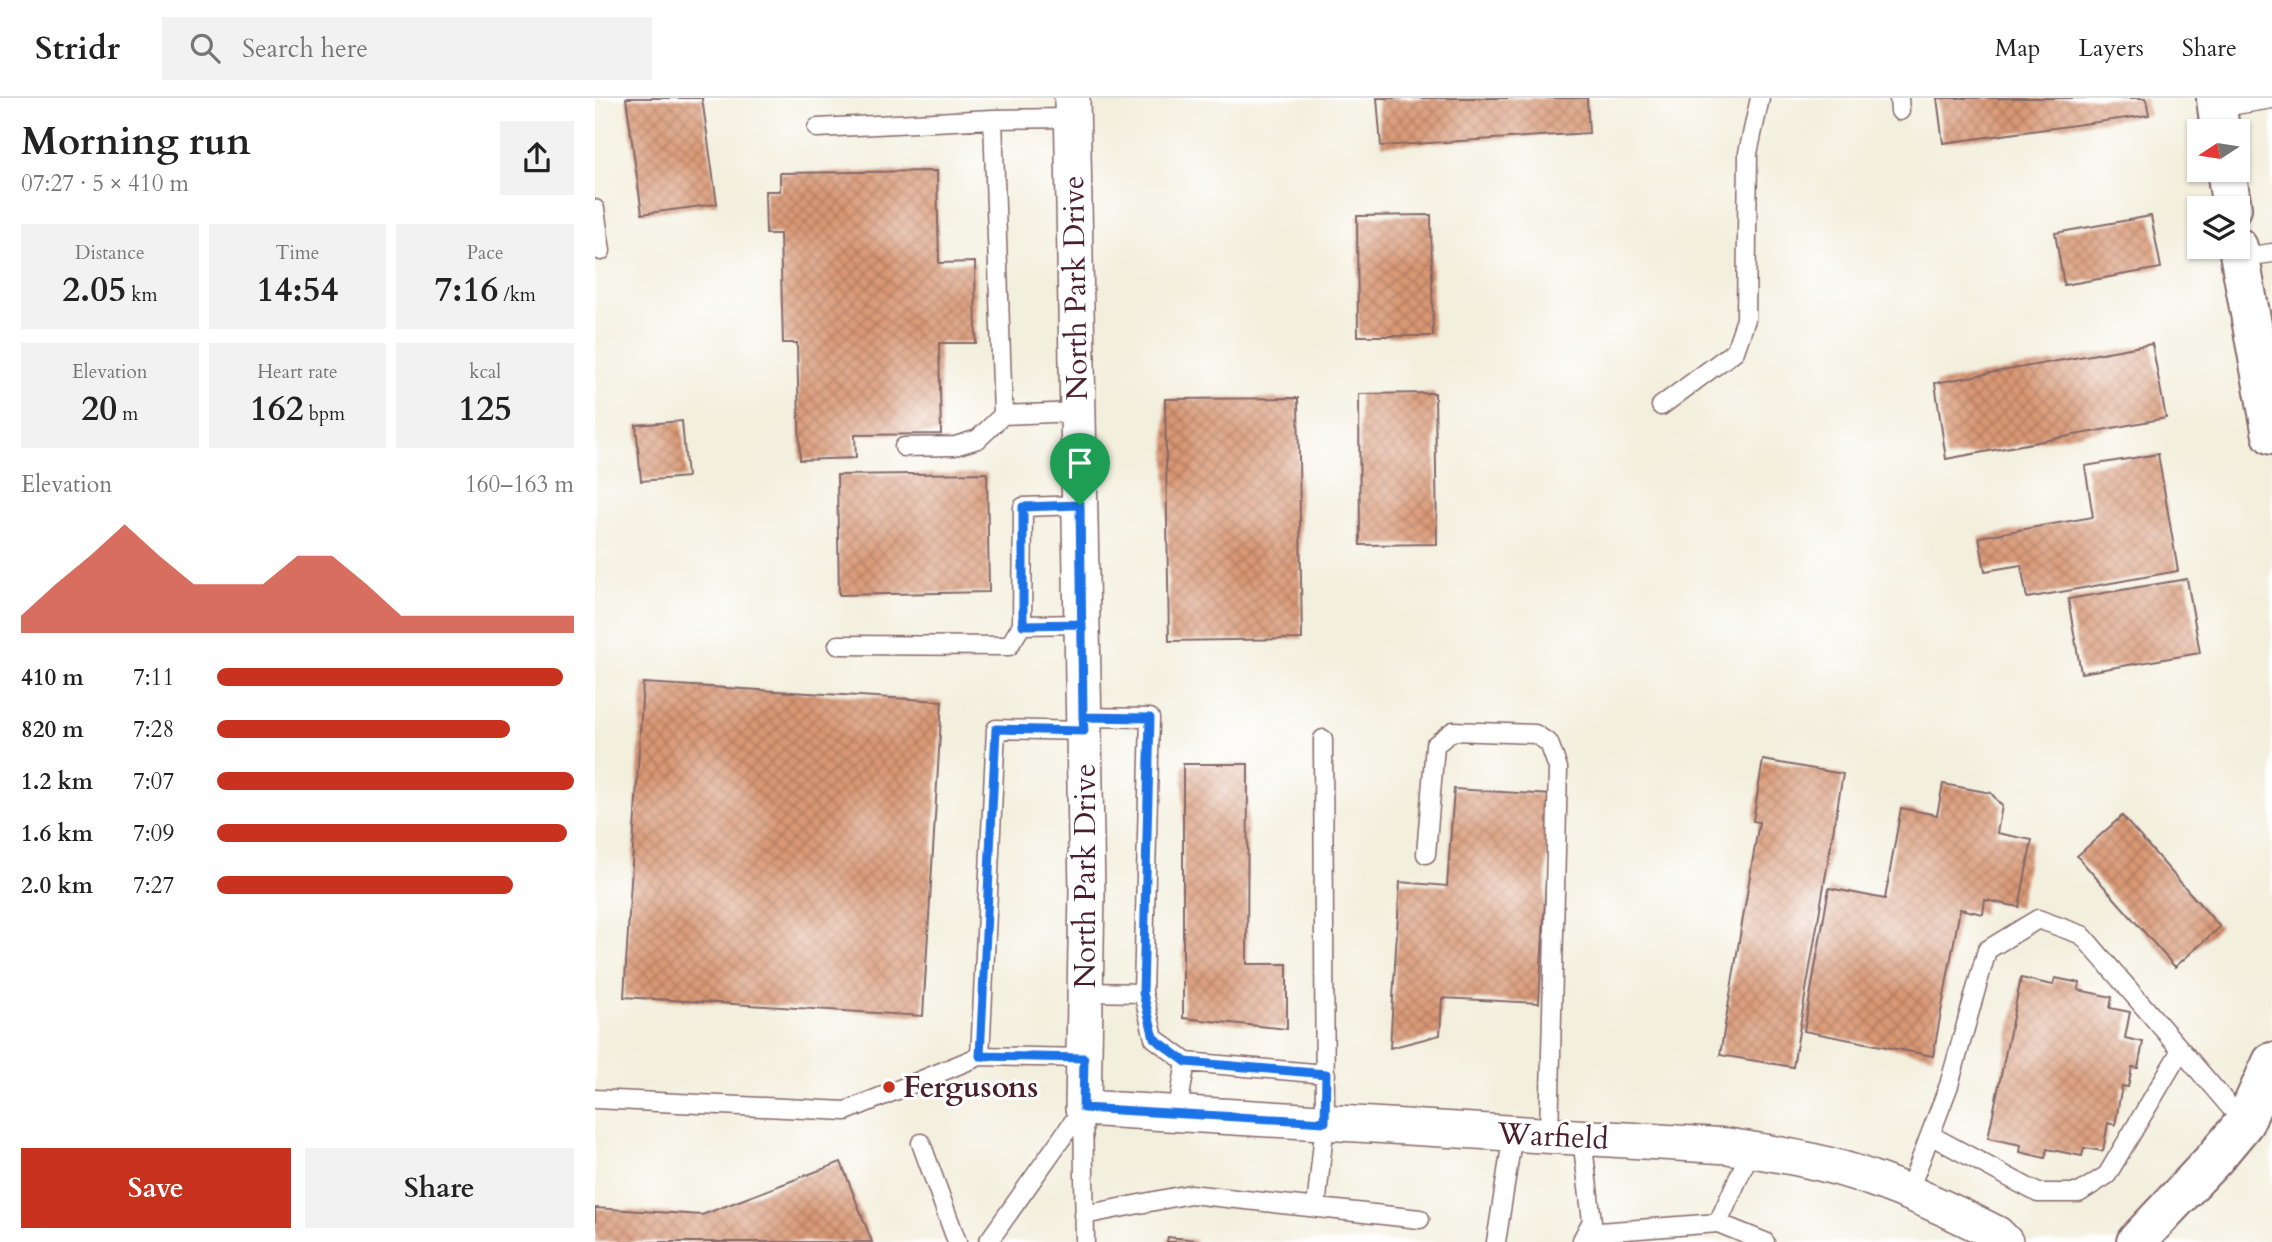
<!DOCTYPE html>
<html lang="en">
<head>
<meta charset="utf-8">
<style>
  :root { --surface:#fff; --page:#f2f2f2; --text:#222; --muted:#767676; --line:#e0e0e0; --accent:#c8321e }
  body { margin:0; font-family:Cardo,serif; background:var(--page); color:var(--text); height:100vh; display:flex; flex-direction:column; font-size:26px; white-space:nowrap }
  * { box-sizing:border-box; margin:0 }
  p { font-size:23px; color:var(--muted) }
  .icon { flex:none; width:38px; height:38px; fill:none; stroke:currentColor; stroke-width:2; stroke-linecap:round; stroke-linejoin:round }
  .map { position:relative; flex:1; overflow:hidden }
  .drawer { display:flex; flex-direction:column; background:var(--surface); width:595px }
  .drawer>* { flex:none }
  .needle { width:46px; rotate:258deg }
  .tools { position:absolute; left:1592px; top:21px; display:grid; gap:14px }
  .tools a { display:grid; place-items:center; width:63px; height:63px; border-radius:0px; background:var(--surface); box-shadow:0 2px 5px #0004; font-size:35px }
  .pin { position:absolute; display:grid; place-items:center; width:60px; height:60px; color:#fff; margin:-72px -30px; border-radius:50% 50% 50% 0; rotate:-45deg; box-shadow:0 0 7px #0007 }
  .pin .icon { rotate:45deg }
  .round { display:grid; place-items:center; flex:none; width:74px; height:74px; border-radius:0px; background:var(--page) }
  .headline { display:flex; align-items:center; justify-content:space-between; height:119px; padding:0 21px }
  h1 { font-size:38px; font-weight:700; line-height:52px }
  .figures { display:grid; grid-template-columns:repeat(3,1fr); gap:10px; height:119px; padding:7px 21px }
  .figures div { display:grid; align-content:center; border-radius:0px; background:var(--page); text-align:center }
  .figures b { font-size:35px; font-weight:700 }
  .figures small { font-size:19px; font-weight:400 }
  .figures p { font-size:19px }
  .chart { height:196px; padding:14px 21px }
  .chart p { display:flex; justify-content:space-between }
  .chart svg { width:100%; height:126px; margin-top:7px; fill:var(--accent); opacity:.7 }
  .button { display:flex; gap:14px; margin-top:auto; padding:14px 21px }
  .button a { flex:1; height:80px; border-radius:0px; background:var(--accent); color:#fff; font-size:28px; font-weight:700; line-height:80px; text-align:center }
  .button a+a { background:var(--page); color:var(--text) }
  ul { padding:0 21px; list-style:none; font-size:23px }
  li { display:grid; grid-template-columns:112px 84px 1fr; align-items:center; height:52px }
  li i { height:18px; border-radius:9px; background:var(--accent) }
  header { display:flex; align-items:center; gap:42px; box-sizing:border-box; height:98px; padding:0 35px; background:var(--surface); border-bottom:2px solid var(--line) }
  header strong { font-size:33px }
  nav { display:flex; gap:38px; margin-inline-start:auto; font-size:24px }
  .search { width:490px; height:63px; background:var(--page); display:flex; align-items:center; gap:18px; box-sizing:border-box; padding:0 24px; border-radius:0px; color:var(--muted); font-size:26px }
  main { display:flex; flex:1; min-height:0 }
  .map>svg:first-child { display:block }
</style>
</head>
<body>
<header>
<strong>Stridr</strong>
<div class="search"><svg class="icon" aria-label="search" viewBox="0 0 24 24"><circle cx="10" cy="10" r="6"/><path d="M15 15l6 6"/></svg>Search here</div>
<nav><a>Map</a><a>Layers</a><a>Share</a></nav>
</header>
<main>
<section class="drawer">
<div class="headline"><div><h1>Morning run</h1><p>07:27 · 5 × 410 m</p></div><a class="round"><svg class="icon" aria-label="share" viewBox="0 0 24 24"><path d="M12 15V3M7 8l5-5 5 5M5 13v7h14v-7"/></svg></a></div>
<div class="figures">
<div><p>Distance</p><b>2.05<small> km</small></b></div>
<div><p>Time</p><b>14:54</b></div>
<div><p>Pace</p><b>7:16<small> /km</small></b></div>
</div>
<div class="figures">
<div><p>Elevation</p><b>20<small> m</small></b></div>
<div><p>Heart rate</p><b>162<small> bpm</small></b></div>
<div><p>kcal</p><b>125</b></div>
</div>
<div class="chart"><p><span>Elevation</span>160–163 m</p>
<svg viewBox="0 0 160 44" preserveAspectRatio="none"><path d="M0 44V38L10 27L20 17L30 6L40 17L50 27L60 27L70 27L80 17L90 17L100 27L110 38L120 38L130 38L140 38L150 38L160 38V44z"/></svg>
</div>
<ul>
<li><b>410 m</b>7:11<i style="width:97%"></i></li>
<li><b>820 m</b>7:28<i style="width:82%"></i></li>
<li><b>1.2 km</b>7:07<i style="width:100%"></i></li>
<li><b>1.6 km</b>7:09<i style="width:98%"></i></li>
<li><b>2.0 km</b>7:27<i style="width:83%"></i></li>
</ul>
<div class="button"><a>Save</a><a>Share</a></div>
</section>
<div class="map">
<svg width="1677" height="1144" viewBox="0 0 1677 1144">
  <defs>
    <pattern id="building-cross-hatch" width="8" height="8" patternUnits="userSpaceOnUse" patternTransform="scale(1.75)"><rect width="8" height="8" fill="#d99874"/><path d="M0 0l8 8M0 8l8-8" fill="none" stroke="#b27b5f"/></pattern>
  </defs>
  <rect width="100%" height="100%" fill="#fff"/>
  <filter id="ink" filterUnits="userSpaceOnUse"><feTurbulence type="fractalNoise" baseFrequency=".0143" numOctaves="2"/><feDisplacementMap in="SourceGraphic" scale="14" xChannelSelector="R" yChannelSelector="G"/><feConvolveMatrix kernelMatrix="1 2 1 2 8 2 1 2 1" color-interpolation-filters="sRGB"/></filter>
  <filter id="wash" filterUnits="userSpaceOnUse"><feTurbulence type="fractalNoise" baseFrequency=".00686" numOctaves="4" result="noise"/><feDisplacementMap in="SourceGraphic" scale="28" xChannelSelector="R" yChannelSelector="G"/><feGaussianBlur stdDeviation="1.57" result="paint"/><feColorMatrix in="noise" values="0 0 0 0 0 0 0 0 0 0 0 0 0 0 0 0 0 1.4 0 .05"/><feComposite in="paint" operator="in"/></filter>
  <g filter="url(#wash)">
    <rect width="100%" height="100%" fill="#f3efdd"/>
    <g id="blocks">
      <path fill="url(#building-cross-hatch)" d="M 31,0 L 107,0 L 122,106 L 47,116 Z
        M 782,0 L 992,0 L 994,35 L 786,48 Z
        M 1342,0 L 1551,0 L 1554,17 L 1348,45 Z
        M 342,73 L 344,165 L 380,164 L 381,245 L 344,245 L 346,336 L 260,337 L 261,360 L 205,362 L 202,245 L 188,245 L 185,136 L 171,136 L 170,93 L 185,93 L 185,75 Z
        M 836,117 L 838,238 L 763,238 L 762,118 Z
        M 1556,118 L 1566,170 L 1469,187 L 1460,135 Z
        M 1557,246 L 1571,320 L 1351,361 L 1340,285 Z
        M 840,295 L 842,446 L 765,447 L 764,296 Z
        M 703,300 L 707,541 L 574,543 L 570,301 Z
        M 87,323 L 92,379 L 46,383 L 41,327 Z
        M 1563,356 L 1583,473 L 1432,500 L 1426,467 L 1390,473 L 1384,439 L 1498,419 L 1490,368 Z
        M 392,375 L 394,494 L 244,497 L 242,377 Z
        M 1592,481 L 1605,555 L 1486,575 L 1473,501 Z
        M 48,585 L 347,603 L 328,918 L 29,899 Z
        M 1168,662 L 1248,676 L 1198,969 L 1125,957 L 1164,724 L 1158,723 Z
        M 588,666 L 653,666 L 652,866 L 692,866 L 692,931 L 588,920 Z
        M 1348,686 L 1396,695 L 1407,708 L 1402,735 L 1437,742 L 1424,809 L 1390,802 L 1388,816 L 1365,811 L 1338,958 L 1209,933 L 1234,790 L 1290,801 L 1306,710 L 1342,717 Z
        M 859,691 L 956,697 L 944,905 L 847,900 L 845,937 L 795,950 L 805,784 L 852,788 Z
        M 1527,718 L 1625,829 L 1580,869 L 1482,758 Z
        M 1426,880 L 1458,887 L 1460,880 L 1485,885 L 1483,892 L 1517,899 L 1515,910 L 1535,914 L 1530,940 L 1548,944 L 1543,970 L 1537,969 L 1533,989 L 1527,988 L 1520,1027 L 1513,1025 L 1508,1053 L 1489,1050 L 1487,1058 L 1452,1051 L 1450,1060 L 1425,1054 L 1426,1047 L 1393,1040 Z
        M 246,1064 L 277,1144 L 0,1144 L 0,1110 L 107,1117 Z
        M 573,1139 L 602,1142 L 602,1144 L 572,1144 Z"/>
    </g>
  </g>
  <g filter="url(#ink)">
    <use href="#blocks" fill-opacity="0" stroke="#856869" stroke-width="2"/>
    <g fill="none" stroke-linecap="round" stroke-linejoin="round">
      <defs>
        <path id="service" d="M 1304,0 L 1305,13
          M 1622,10 L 1677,1
          M 477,20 L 398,21 L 408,317 L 483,314
          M 222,30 L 398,21
          M 0,111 L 6,153
          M 1645,160 L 1677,155
          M 1066,308 L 1140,253 L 1151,221 L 1153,55 L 1165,0
          M 309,349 L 360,348 L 383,341 L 408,317
          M 427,527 L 487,526
          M 243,547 L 414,548 L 427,527 L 428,409 L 485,407
          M 488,619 L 555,620 L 548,895 L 559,940 L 591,964
          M 831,756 L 840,647 L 858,633 L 940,636 L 954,645 L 963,670 L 954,1038
          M 490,894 L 548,895
          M 385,958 L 401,631 L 489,633
          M 0,1001 L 251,1013 L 385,958 L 489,960
          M 488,1010 L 490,1144
          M 582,1016 L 591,964 L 731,976
          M 1335,1037 L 1443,1095 L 1484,1095 L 1512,1077 L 1586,952
          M 987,1040 L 997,1123 L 987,1142
          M 326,1045 L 362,1144
          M 1313,1095 L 1354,987 L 1392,852 L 1443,821 L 1487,837 L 1649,1025
          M 721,1110 L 730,1024 L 728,641
          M 489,1117 L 595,1096 L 825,1121
          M 1123,1125 L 1170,1144
          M 991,1135 L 1123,1125 L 1156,1052
          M 393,1144 L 488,1010
          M 901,1144 L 918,1036"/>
        <path id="minor" d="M 477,0 L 492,793 L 488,1010 L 1133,1048 C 1181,1056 1229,1063 1275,1080 C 1319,1095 1361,1115 1402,1136 L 1410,1144"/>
        <path id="tertiary" d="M 1621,0 L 1625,33
          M 1631,72 L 1637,110
          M 1643,149 L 1677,337
          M 1541,1144 L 1620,1060 L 1649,1025 L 1677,964"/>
      </defs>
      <use href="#service" stroke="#856869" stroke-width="21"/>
      <use href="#minor" stroke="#856869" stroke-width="38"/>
      <use href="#tertiary" stroke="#856869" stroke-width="42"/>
      <use href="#service" stroke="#fff" stroke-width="18"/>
      <use href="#minor" stroke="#fff" stroke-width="35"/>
      <use href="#tertiary" stroke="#fff" stroke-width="38"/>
    </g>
  </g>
  <g fill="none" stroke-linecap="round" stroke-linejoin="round" filter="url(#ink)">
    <defs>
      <path id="route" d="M 485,407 L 488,619 L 489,633 L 401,631 L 385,958 L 489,960 L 488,1010 L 730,1024 L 731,976 L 591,964 L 559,940 L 548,895 L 555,620 L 488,619 L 487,526 L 428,527 L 428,409 L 485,407"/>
    </defs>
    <use href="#route" stroke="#fff" stroke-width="14"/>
    <use href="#route" stroke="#1a73e8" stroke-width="9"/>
  </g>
  <circle fill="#c8321e" stroke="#fff" stroke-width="2.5" cx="294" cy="989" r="7"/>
  <g text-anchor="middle" stroke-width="6" stroke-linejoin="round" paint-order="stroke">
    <g font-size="30" fill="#4a1f2b" stroke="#fff">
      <text transform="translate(480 190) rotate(-91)" y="10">North Park Drive</text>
      <text transform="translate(490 778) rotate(-90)" y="10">North Park Drive</text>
      <text transform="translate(958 1038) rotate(3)" y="10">Warfield</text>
    </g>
    <g font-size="30" font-weight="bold" fill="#4a1f2b" stroke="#fff" text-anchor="start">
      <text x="308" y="999">Fergusons</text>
    </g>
  </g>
</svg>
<div class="tools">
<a><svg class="needle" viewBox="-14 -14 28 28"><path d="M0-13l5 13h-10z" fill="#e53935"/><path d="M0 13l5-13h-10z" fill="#767676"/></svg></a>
<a><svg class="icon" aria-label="layers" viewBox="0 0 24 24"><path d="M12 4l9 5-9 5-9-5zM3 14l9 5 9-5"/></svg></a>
</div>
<div class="pin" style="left:485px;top:407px;background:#1e9e55"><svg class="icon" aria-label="arrive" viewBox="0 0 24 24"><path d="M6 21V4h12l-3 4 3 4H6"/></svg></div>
</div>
</main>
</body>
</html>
